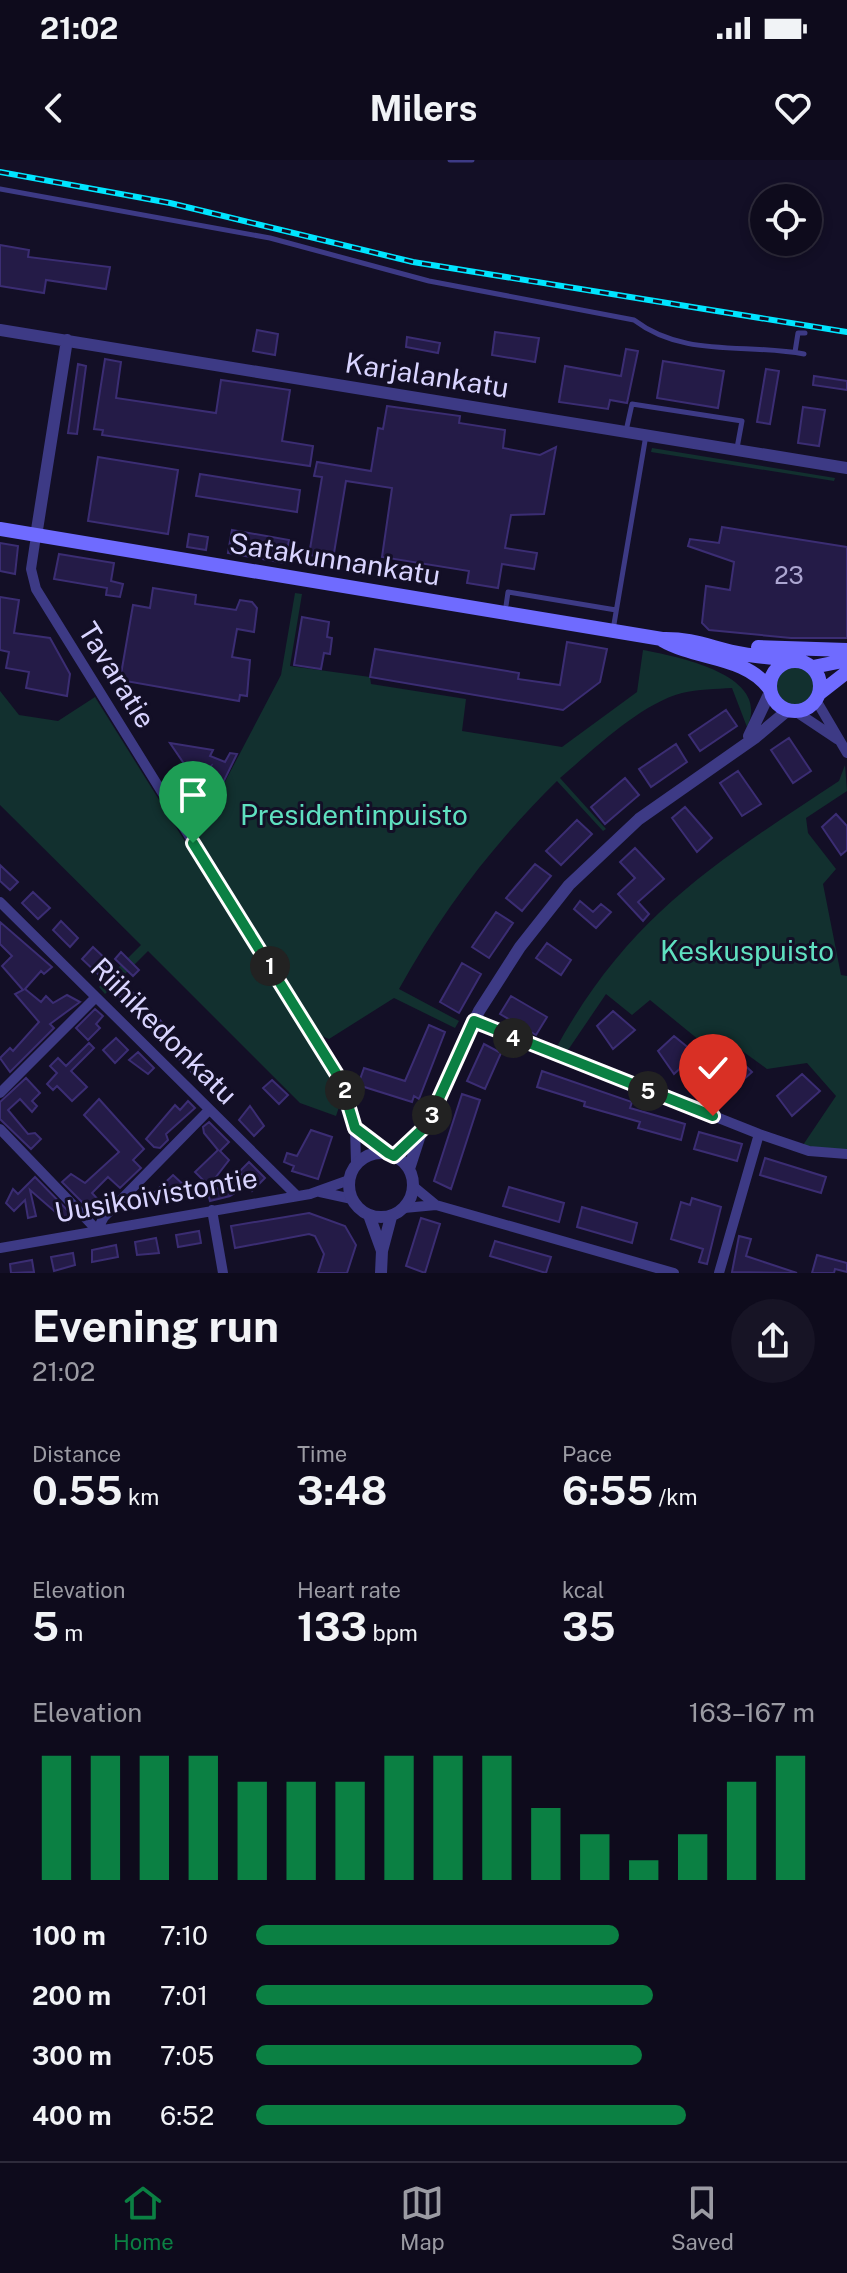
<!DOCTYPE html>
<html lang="en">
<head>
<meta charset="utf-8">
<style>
  :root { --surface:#0e0b1c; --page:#171425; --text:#f1f3f6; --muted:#9b9ba3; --line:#2e2b3b; --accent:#0b8043 }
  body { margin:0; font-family:"Public Sans",sans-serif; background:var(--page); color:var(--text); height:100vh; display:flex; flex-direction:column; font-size:30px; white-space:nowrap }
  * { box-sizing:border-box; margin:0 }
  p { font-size:26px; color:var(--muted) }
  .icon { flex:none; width:44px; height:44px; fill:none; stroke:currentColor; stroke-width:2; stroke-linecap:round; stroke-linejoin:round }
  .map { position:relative; height:1113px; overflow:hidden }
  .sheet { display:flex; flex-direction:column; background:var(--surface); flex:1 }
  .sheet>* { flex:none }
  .buttons { position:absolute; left:750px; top:24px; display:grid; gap:16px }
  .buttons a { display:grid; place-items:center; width:72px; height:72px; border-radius:50%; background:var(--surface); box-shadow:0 4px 12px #0003,0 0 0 2px var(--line); font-size:40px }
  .pin { position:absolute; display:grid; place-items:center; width:68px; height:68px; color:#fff; margin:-82px -34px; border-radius:50% 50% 50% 0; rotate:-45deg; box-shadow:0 0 8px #0007 }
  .pin .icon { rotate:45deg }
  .km { position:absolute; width:40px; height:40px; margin:-20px; border-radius:50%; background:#222; color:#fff; font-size:22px; line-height:40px; text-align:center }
  .round { display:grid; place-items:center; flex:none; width:84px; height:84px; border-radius:42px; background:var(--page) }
  .headline { display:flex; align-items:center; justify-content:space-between; height:136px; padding:0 32px }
  h1 { font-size:44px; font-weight:700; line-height:60px }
  .figures { display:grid; grid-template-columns:repeat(3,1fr); gap:12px; height:136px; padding:8px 32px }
  .figures div { display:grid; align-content:center }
  .figures b { font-size:40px; font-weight:700 }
  .figures small { font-size:22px; font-weight:400 }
  .figures p { font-size:22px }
  .chart { height:224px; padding:16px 32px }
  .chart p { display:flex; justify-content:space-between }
  .chart svg { width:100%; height:144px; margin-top:8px; stroke:var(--accent); stroke-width:6 }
  ul { padding:0 32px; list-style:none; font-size:26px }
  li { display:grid; grid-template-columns:128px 96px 1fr; align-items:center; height:60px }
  li i { height:20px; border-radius:10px; background:var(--accent) }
  .status { display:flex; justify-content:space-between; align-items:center; height:56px; padding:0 40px; background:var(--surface); direction:ltr }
  .status svg { height:22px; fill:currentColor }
  header { display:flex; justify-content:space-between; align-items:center; height:104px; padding:0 32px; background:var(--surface); font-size:36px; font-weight:700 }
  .tab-bar { display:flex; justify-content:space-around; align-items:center; height:112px; border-top:2px solid var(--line); background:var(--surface); font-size:22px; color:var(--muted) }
  .tab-bar a { display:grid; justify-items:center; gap:4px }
  .tab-bar .selected { color:var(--accent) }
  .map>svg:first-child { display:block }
</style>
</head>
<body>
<div class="status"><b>21:02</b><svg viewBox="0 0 49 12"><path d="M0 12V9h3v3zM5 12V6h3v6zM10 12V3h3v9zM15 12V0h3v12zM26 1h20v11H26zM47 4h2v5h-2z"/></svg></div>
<header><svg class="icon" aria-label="back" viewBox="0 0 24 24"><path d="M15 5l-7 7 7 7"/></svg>Milers<svg class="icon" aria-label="heart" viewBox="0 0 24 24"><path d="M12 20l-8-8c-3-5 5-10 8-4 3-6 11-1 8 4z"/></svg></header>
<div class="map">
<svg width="847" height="1113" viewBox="0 0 847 1113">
  <rect width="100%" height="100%" fill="#130f26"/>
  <path fill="#12302f" d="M 652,288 L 835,318 L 834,321 L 651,292 Z
    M 295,433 L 302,434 L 290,506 L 370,517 L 371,524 L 466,539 L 462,571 L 562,587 L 637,532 L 643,490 C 679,497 772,515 747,567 L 732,528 C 716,529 698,529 682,533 C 640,544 593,590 560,618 L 606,669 L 603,671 L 557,621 C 493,684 442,751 399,829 L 459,861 L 455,868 L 394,838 L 329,879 L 322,876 L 185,655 L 206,658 L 281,515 Z
    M775 526a20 20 0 1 1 40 0a20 20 0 1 1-40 0Z
    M 0,531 L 19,555 L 58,561 L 95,537 L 343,935 L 336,956 L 300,943 L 148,791 L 105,834 L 99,827 L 141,785 L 0,645 Z
    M 845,605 L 847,631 L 806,658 L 808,673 L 836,709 L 823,724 L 841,815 L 847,816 L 847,989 L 827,991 L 803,985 L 836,936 L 807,903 L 767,909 L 723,877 L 710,889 L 650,840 L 632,855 L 606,834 L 566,893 L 555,890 C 628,756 716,702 839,621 Z"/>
  <path fill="#241b47" stroke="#3b2d73" stroke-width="2" d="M 0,85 L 29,90 L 28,97 L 110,107 L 106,129 L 46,120 L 44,133 L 0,126 Z
    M 257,170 L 278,174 L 275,195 L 253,191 Z
    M 495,172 L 539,178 L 535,202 L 492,195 Z
    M 407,177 L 440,183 L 438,193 L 406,187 Z
    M 626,189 L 638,191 L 627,243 L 610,240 L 608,249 L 559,242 L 565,206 L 621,216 Z
    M 105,199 L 121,202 L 116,238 L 216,253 L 221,220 L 290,230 L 282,281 L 313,286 L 310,306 L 102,275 L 103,270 L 94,269 Z
    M 663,201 L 724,211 L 718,248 L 657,238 Z
    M 78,204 L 86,206 L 77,274 L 68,273 Z
    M 766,209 L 779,211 L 770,264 L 757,262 Z
    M 814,216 L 847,221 L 847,230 L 813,225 Z
    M 387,246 L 460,256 L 459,263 L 505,270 L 503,288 L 540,295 L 556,287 L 544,354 L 511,355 L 505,388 L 537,393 L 534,409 L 502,404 L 498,428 L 467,423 L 469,411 L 382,397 L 392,328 L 346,321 L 333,399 L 309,395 L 322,317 L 314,316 L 317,302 L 371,311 L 378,268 L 383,269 Z
    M 803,247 L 825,250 L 819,286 L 798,283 Z
    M 98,297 L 178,310 L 168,374 L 88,361 Z
    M 200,314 L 300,330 L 297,352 L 196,336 Z
    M 722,367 L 847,387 L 847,478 L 791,478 L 709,470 L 702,463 L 706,426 L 730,430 L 734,402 L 688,386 L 690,379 L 719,383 Z
    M 232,370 L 289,380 L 285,403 L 228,393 Z
    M 189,374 L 208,377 L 206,390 L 187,387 Z
    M 0,383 L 18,386 L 15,414 L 0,411 Z
    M 59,394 L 114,403 L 111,421 L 123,424 L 120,437 L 106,435 L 107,428 L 54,419 Z
    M 153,428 L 196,435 L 195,444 L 236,450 L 240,440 L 252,442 L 257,448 L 254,472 L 237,469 L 232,497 L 250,500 L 247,536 L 240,535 L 239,541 L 120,520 L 133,445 L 150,448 Z
    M 0,437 L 19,440 L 14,473 L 50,478 L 70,514 L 67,536 L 26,528 L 29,512 L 6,508 L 9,492 L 0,490 Z
    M 302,457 L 329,462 L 327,477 L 332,478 L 330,494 L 324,493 L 321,509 L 294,505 Z
    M 567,482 L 607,489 L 600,522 L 563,550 L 370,517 L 375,489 L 519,513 L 518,519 L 560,525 Z
    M 726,550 L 737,566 L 700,591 L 689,575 Z
    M 789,578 L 811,611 L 793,623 L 771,590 Z
    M 170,583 L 213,590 L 210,596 L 225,602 L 230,593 L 237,594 L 216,637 L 212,635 L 207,644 L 205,655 L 192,653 L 195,639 L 211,606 L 193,617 Z
    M 676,584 L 687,602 L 651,627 L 639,609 Z
    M 738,611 L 761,644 L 742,656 L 720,623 Z
    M 625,618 L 639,635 L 605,664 L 591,647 Z
    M 685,647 L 712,678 L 697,692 L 672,658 Z
    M 836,654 L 847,666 L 847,690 L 841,695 L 822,667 Z
    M 577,660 L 592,674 L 561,705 L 546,691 Z
    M 635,688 L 664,719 L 638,742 L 649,754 L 643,761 L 618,734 L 635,718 L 620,702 Z
    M 535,704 L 551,716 L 522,751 L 506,738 Z
    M 0,705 L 18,722 L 10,730 L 0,721 Z
    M 33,732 L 50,748 L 38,759 L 22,743 Z
    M 580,741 L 593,752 L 601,744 L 611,752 L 596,768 L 574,749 Z
    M 496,752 L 513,763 L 489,798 L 472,787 Z
    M 61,761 L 78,778 L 70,787 L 53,770 Z
    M 0,762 L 52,807 L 44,814 L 41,811 L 25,829 L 41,842 L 46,836 L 53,843 L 67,835 L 80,842 L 50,864 L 54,868 L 10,912 L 0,898 L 10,888 L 13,891 L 39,862 L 15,834 L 23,830 L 2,806 L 12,796 L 0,784 Z
    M 547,783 L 571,800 L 561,815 L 536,798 Z
    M 93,787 L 110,803 L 99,815 L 82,799 Z
    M 121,792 L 139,810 L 133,816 L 115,799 Z
    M 462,803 L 481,814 L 459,853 L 440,842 Z
    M 126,826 L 144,843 L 135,852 L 118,835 Z
    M 511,836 L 547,857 L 536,875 L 500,854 Z
    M 95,849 L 103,856 L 96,864 L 100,868 L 88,880 L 76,868 Z
    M 613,851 L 635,870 L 613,889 L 597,866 Z
    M 157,857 L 172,873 L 164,881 L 149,865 Z
    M 429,865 L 445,872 L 419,939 L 414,936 L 412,942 L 358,925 L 364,908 L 405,921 Z
    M 674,876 L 696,894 L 674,914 L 658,891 Z
    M 116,878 L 128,890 L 115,903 L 103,890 Z
    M 89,883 L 94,888 L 71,911 L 87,927 L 72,941 L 57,926 L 53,930 L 47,924 L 57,913 L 50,906 L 58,898 L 66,906 Z
    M 484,884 L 501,893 L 485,929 L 467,921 Z
    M 186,889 L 200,898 L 197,901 L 202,906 L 193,914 L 177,897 Z
    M 138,892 L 154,908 L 148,914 L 129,900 Z
    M 735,896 L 752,912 L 724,937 L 710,918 Z
    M 542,911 L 632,942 L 630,948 L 685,964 L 681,980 L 638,968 L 640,962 L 584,946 L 585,942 L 537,927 Z
    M 802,914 L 820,931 L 792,956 L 777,936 Z
    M 26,918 L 40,933 L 32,941 L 37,946 L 32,952 L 20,939 L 8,950 L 28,974 L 35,973 L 41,979 L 31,989 L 0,959 L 0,942 Z
    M 272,920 L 288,935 L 279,944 L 263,928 Z
    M 462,934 L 480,940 L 451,1029 L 434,1021 Z
    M 99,939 L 144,989 L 133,1000 L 141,1008 L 120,1028 L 108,1017 L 92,1033 L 103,1045 L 94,1054 L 62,1022 L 71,1014 L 85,1023 L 119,992 L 84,955 Z
    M 188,941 L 195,948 L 166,974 L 168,980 L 160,988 L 154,987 L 146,979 L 175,945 L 180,950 Z
    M 250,946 L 264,966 L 254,976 L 239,960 Z
    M 209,962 L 229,982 L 220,991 L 229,1000 L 209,1026 L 195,1012 L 218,990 L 204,973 L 203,967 Z
    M 311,970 L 332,977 L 318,1019 L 292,1011 L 294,1006 L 284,1002 L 287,993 L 297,996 Z
    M 699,972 L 742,984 L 737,1001 L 694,989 Z
    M 765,998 L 826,1017 L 821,1033 L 760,1015 Z
    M 249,1002 L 265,1018 L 252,1031 L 247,1025 L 230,1036 L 210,1041 L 207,1031 L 227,1026 L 229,1033 L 244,1017 L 239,1012 Z
    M 173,1015 L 187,1028 L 168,1044 L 155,1032 Z
    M 35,1017 L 74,1057 L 68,1063 L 30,1030 L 36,1056 L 28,1058 L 25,1040 L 14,1051 L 6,1043 L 13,1029 L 18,1034 Z
    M 509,1027 L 564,1043 L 559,1062 L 503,1046 Z
    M 692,1038 L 721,1047 L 707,1104 L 699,1102 L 703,1089 L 671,1079 L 681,1042 L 690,1045 Z
    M 582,1047 L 637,1063 L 632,1083 L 577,1067 Z
    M 309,1053 L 345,1066 L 356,1085 L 347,1113 L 318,1113 L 324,1094 L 315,1076 L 309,1074 L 235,1088 L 231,1066 Z
    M 421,1058 L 440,1064 L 425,1113 L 406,1106 Z
    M 199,1071 L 201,1083 L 178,1087 L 176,1075 Z
    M 739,1076 L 751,1079 L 746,1096 L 797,1113 L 732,1112 Z
    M 156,1078 L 159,1093 L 137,1095 L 135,1082 Z
    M 495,1081 L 551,1097 L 546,1113 L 490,1096 Z
    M 116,1085 L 118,1097 L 92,1102 L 92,1090 Z
    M 73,1093 L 75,1105 L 54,1111 L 51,1097 Z
    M 817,1095 L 847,1103 L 847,1112 L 835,1109 L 834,1113 L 812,1113 Z
    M 32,1100 L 34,1112 L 11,1113 L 10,1104 Z"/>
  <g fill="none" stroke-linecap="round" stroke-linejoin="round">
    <path stroke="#3d3a85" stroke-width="5" d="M 450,0 L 472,0
      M 0,29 L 270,78 L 429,121 L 634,160 C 684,198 745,183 804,194
      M 795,192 L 798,173 L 805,173
      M 626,271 L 632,244 L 742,261 L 737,288
      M 505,453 L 508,432 L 616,450
      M 613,470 L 646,275"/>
    <path stroke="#3d3a85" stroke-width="10" d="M 36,376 L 31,409 L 36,429 L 341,921 L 355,968 L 356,1003
      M 816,540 L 847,593
      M 795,551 L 837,579
      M 0,742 L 295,1034
      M 474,861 L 759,974 L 809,991 L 847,994
      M 0,933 L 96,837
      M 355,968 L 388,993
      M 0,969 L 97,1070 L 104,1057 L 209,950
      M 413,1026 L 436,1045
      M 320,1032 L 352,1039
      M 404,1048 L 436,1045 L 674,1113
      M 212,1050 L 223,1113
      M 0,1088 L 310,1034 L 349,1020
      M 719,1113 L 759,974"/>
    <path stroke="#3d3a85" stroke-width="12" d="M 0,170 L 847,308
      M 36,376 L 67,180
      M 749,576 L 770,532
      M349 1025a32 32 0 1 1 64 0a32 32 0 1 1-64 0Z
      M 394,996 L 427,965 L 479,851 L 520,787 L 569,725 L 639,659 L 756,577 L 788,550
      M 409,1009 L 420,975
      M 369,1055 L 382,1091 L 381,1113
      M 382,1091 L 391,1057"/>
    <path stroke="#6f6bff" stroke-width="14" d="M 0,369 L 662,479 C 694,478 714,489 743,494 C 760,497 777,498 794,500
      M 662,480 C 696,500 744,495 769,528
      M 758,487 L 847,490
      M770 526a25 25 0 1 1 50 0a25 25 0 1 1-50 0Z
      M 813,507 L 847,500
      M 820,533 L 847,512"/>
    <defs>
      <path id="rail" d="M 0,12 L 170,43 L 413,102 L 847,172"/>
    </defs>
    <use href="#rail" stroke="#00e5ff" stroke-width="6"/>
    <use href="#rail" stroke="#130f26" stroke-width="3" stroke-dasharray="9" stroke-linecap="butt"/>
  </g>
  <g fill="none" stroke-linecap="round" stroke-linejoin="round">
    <defs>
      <path id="route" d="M 193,683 L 341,921 L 355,968 L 388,993 L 394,996 L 427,965 L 474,861 L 713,956"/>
    </defs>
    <use href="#route" stroke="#fff" stroke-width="16"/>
    <use href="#route" stroke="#0b8043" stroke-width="10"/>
  </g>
  <g text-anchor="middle" stroke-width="6" stroke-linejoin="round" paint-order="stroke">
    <g font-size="24" fill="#aca6d1">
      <text x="789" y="424">23</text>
    </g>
    <g font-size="28" fill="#d9d4ff" stroke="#130f26">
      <text transform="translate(427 215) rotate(9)" y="10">Karjalankatu</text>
      <text transform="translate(335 399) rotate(9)" y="10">Satakunnankatu</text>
      <text transform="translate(117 515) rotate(58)" y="10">Tavaratie</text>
      <text transform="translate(164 871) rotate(45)" y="10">Riihikedonkatu</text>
      <text transform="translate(156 1035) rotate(-10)" y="10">Uusikoivistontie</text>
    </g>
    <g font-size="28" fill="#5fe0c0" stroke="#130f26">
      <text x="354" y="665">Presidentinpuisto</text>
      <text x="747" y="801">Keskuspuisto</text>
    </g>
  </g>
</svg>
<div class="buttons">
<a><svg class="icon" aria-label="locate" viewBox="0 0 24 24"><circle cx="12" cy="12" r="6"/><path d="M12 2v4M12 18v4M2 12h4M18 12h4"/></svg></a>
</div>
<div class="pin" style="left:193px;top:683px;background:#1e9e55"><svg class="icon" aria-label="arrive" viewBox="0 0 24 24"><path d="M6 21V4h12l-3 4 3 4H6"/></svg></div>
<div class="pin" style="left:713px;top:956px;background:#d93025"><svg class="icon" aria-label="check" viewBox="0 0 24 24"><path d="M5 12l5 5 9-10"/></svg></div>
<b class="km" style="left:270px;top:806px">1</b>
<b class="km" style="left:345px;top:930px">2</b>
<b class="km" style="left:432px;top:955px">3</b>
<b class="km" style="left:513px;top:878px">4</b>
<b class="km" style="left:648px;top:931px">5</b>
</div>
<section class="sheet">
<div class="headline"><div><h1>Evening run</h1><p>21:02</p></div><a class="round"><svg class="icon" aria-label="share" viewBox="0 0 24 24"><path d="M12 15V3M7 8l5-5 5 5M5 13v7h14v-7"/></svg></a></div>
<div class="figures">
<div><p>Distance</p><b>0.55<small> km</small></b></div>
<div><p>Time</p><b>3:48</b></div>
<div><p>Pace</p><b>6:55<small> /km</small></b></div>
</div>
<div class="figures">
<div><p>Elevation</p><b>5<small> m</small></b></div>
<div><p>Heart rate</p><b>133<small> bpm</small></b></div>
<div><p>kcal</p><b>35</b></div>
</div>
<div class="chart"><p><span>Elevation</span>163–167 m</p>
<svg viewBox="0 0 160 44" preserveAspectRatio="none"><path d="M5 44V6M15 44V6M25 44V6M35 44V6M45 44V14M55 44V14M65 44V14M75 44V6M85 44V6M95 44V6M105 44V22M115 44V30M125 44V38M135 44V30M145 44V14M155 44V6"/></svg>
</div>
<ul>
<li><b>100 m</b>7:10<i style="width:65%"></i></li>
<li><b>200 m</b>7:01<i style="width:71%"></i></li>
<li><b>300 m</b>7:05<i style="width:69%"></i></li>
<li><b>400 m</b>6:52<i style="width:77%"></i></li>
</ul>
</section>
<nav class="tab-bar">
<a class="selected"><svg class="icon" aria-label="home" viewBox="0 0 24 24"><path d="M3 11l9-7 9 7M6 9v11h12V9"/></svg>Home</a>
<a><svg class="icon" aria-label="map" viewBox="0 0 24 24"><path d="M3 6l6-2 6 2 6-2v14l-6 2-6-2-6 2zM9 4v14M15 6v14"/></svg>Map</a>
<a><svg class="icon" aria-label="saved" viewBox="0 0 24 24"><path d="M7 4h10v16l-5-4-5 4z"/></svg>Saved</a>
</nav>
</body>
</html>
